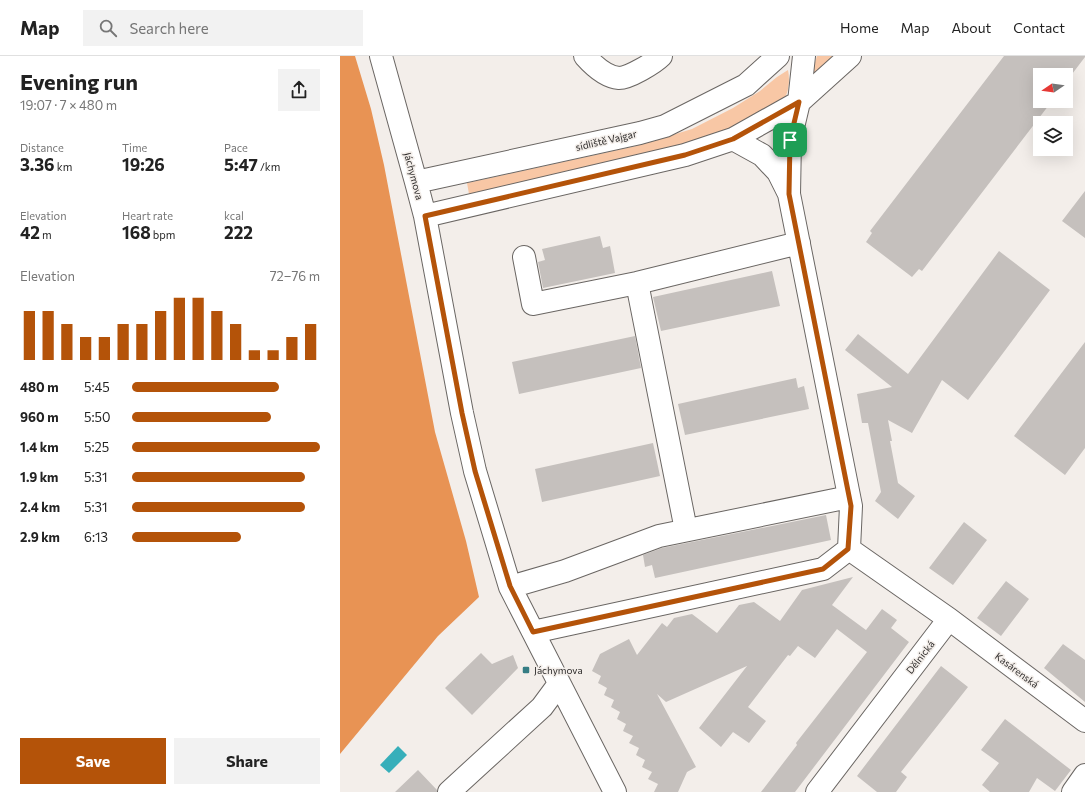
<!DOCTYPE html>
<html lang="en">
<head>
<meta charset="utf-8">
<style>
  :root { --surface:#fff; --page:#f2f2f2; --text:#222; --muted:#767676; --line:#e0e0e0; --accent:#b45309 }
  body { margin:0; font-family:Commissioner,sans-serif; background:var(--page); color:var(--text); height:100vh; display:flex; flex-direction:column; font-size:15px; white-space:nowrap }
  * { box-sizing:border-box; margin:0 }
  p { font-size:13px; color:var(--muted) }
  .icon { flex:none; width:22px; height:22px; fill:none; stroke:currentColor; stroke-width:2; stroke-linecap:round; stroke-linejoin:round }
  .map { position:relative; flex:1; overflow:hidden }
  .details { display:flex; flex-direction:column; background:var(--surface); width:340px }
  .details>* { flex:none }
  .needle { width:26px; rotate:257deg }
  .buttons { position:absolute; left:693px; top:12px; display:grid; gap:8px }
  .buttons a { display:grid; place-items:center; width:40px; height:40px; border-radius:0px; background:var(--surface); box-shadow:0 4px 16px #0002; font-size:20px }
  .pin { position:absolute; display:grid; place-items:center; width:34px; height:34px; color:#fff; margin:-17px; border-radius:8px; box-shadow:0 2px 6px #0006 }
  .round { display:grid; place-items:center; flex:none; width:42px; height:42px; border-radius:0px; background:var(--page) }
  .headline { display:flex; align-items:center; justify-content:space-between; height:68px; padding:0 20px }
  h1 { font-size:22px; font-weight:700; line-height:30px }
  .figures { display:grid; grid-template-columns:repeat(3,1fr); gap:6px; height:68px; padding:4px 20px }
  .figures div { display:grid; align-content:center }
  .figures b { font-size:17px; font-weight:700 }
  .figures small { font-size:11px; font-weight:400 }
  .figures p { font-size:11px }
  .chart { height:112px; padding:8px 20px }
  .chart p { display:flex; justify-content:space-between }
  .chart svg { width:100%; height:72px; margin-top:4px; stroke:var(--accent); stroke-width:6 }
  .action { display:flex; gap:8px; margin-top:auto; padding:8px 20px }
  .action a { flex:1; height:46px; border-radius:0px; background:var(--accent); color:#fff; font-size:16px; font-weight:700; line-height:46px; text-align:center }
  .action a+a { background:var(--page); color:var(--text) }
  ul { padding:0 20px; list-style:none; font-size:13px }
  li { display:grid; grid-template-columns:64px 48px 1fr; align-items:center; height:30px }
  li i { height:10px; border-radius:5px; background:var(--accent) }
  header { display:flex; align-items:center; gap:24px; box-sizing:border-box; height:56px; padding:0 20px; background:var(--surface); border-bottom:1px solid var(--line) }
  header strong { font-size:19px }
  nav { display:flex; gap:22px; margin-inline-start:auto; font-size:14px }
  .search { width:280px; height:36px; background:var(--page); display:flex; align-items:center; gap:10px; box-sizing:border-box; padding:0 14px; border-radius:0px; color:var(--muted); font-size:15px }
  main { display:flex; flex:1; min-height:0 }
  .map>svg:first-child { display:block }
</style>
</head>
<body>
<header>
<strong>Map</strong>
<div class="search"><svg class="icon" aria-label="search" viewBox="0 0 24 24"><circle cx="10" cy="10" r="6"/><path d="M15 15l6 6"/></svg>Search here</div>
<nav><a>Home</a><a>Map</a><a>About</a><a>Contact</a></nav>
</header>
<main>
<section class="details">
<div class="headline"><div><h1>Evening run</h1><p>19:07 · 7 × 480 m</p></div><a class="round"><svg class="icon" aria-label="share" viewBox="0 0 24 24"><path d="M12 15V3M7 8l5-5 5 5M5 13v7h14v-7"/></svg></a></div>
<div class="figures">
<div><p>Distance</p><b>3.36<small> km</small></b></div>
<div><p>Time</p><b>19:26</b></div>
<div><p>Pace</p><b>5:47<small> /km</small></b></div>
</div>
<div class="figures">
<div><p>Elevation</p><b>42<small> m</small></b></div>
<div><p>Heart rate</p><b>168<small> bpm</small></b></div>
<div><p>kcal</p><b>222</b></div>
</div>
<div class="chart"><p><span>Elevation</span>72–76 m</p>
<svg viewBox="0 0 160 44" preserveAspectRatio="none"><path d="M5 44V14M15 44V14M25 44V22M35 44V30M45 44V30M55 44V22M65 44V22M75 44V14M85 44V6M95 44V6M105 44V14M115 44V22M125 44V38M135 44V38M145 44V30M155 44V22"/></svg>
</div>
<ul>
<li><b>480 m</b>5:45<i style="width:78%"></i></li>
<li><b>960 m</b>5:50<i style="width:74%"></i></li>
<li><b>1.4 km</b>5:25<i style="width:100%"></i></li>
<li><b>1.9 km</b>5:31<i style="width:92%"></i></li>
<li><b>2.4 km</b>5:31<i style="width:92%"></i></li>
<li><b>2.9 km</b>6:13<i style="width:58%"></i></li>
</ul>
<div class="action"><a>Save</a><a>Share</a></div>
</section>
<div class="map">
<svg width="745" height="736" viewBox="0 0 745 736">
  <rect width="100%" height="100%" fill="#f3eeea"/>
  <path fill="#f8c7a5" d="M 477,0 L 498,0 L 470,22 Z
    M 448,14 C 450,23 449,36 444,43 L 378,79 L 294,101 L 129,138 L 127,127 L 296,90 L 352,73 L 393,52 L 420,35 L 437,21 Z"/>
  <path fill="#e89354" d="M 0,0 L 15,0 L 31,53 L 44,109 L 95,376 L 126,485 L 139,541 L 98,580 L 0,698 Z"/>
  <path fill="#37afba" d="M 58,690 L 67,699 L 49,717 L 40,709 Z"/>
  <path fill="#c5c0bd" d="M 664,0 L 745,0 L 745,1 L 726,26 L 726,19 L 700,19 L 700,45 L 712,45 L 582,215 L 579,213 L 572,221 L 526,186 L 532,177 L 530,175 Z
    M 745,135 L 745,182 L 722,165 Z
    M 260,180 L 263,192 L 270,190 L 275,217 L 203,232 L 198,206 L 205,204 L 202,193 Z
    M 659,195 L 710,234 L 628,344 L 602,324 L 572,377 L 548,364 L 552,385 L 550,385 L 558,427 L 575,440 L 558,463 L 535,445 L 541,436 L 528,367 L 522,367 L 517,338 L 552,331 L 505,294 L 518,278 L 568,318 Z
    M 432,215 L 440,250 L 321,275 L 313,241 Z
    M 295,280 L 301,312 L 179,338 L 172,306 Z
    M 745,286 L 745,392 L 725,419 L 674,380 Z
    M 456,322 L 458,332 L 464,330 L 469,353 L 345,379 L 338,348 Z
    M 313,387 L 320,420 L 202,446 L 195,413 Z
    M 486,459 L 491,484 L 315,522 L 312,509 L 305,511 L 303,499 L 322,492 Z
    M 624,466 L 647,484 L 613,529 L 589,512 Z
    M 513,521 L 492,549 L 526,574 L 542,553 L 557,564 L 551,572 L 569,586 L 455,736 L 421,736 L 457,689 L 456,687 L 527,596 L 497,573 L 475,602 L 458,590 L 450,600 L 448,599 L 408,651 L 426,665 L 409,687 L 393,676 L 381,691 L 359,672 L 407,610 L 326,646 L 317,638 L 356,711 L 347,716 L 338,736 L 314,736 L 318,728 L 308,723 L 312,716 L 302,711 L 305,704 L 296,699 L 299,692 L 289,687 L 293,680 L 283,675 L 286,668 L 277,663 L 280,656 L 271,651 L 274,644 L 264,639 L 267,632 L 258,627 L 261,620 L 252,615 L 260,598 L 289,583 L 297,599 L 322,567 L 327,571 L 334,562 L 352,558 L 377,577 L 399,549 L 414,546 L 440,565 L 462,534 Z
    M 666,525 L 689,543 L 661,580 L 637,562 Z
    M 723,588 L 745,604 L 745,646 L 704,612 Z
    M 141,597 L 152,608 L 173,599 L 178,612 L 132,659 L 105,632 Z
    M 601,610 L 628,631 L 561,716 L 567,721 L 556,736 L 537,736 L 517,720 Z
    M 665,663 L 731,714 L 715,735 L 697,722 L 689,736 L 650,736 L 642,729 L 659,707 L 641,694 Z
    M 78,714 L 97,734 L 97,736 L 55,736 Z"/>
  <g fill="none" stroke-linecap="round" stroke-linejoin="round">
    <defs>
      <path id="minor" d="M 41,0 L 76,126 L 85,160 L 122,357 L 135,415 L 170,531 L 275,736
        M 245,0 C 253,9 266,21 279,22 C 289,22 314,7 321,0
        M 393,83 L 422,99 L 438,116 L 449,138
        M 76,126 L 300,77 L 325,70 L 406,29 L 438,0
        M 85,160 L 345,99 L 393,83 L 459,46 L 510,0
        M 184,201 L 193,248 L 297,227 L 459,187
        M 297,227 L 346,474
        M 509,493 L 609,563 L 745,665
        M 170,531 L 225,515 L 319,480 L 509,441
        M 193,576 L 483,513 L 509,493 L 511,450 L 449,138 L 450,84 L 459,46 L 464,0
        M 109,736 L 202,651 L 219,628
        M 477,736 L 609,563
        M 733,736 L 745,719"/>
    </defs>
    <use href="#minor" stroke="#6a6663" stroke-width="24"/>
    <use href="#minor" stroke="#fff" stroke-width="22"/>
  </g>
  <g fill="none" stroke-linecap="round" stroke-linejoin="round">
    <defs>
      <path id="route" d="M 459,46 L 450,84 L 449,138 L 511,450 L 508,493 L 483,513 L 193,576 L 170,530 L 135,415 L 122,357 L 85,160 L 345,99 L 393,83 Z"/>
    </defs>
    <use href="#route" stroke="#fff" stroke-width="8"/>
    <use href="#route" stroke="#b45309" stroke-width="5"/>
  </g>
  <rect fill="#357d84" stroke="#f3eeea" stroke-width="1.5" x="182" y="610" width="8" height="8" rx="2"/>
  <g text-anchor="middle" stroke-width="3" stroke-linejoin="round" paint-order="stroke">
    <g font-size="10" fill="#302e2d" stroke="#f3eeea">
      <text transform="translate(266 84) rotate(-13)" y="4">sídliště Vajgar</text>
      <text transform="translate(74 120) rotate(75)" y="4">Jáchymova</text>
      <text transform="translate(580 601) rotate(-52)" y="4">Dělnická</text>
      <text transform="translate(677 614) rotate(37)" y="4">Kasárenská</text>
    </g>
    <g font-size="10" fill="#302e2d" stroke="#f3eeea" text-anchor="start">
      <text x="194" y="618">Jáchymova</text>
    </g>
  </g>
</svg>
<div class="buttons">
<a><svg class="needle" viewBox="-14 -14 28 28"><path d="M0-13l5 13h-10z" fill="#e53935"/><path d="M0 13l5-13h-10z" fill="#767676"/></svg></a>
<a><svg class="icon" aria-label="layers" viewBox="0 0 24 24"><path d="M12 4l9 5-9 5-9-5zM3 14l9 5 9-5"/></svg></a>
</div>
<div class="pin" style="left:450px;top:84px;background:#1e9e55"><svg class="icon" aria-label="arrive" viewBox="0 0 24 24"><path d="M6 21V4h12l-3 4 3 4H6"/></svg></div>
</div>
</main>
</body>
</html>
